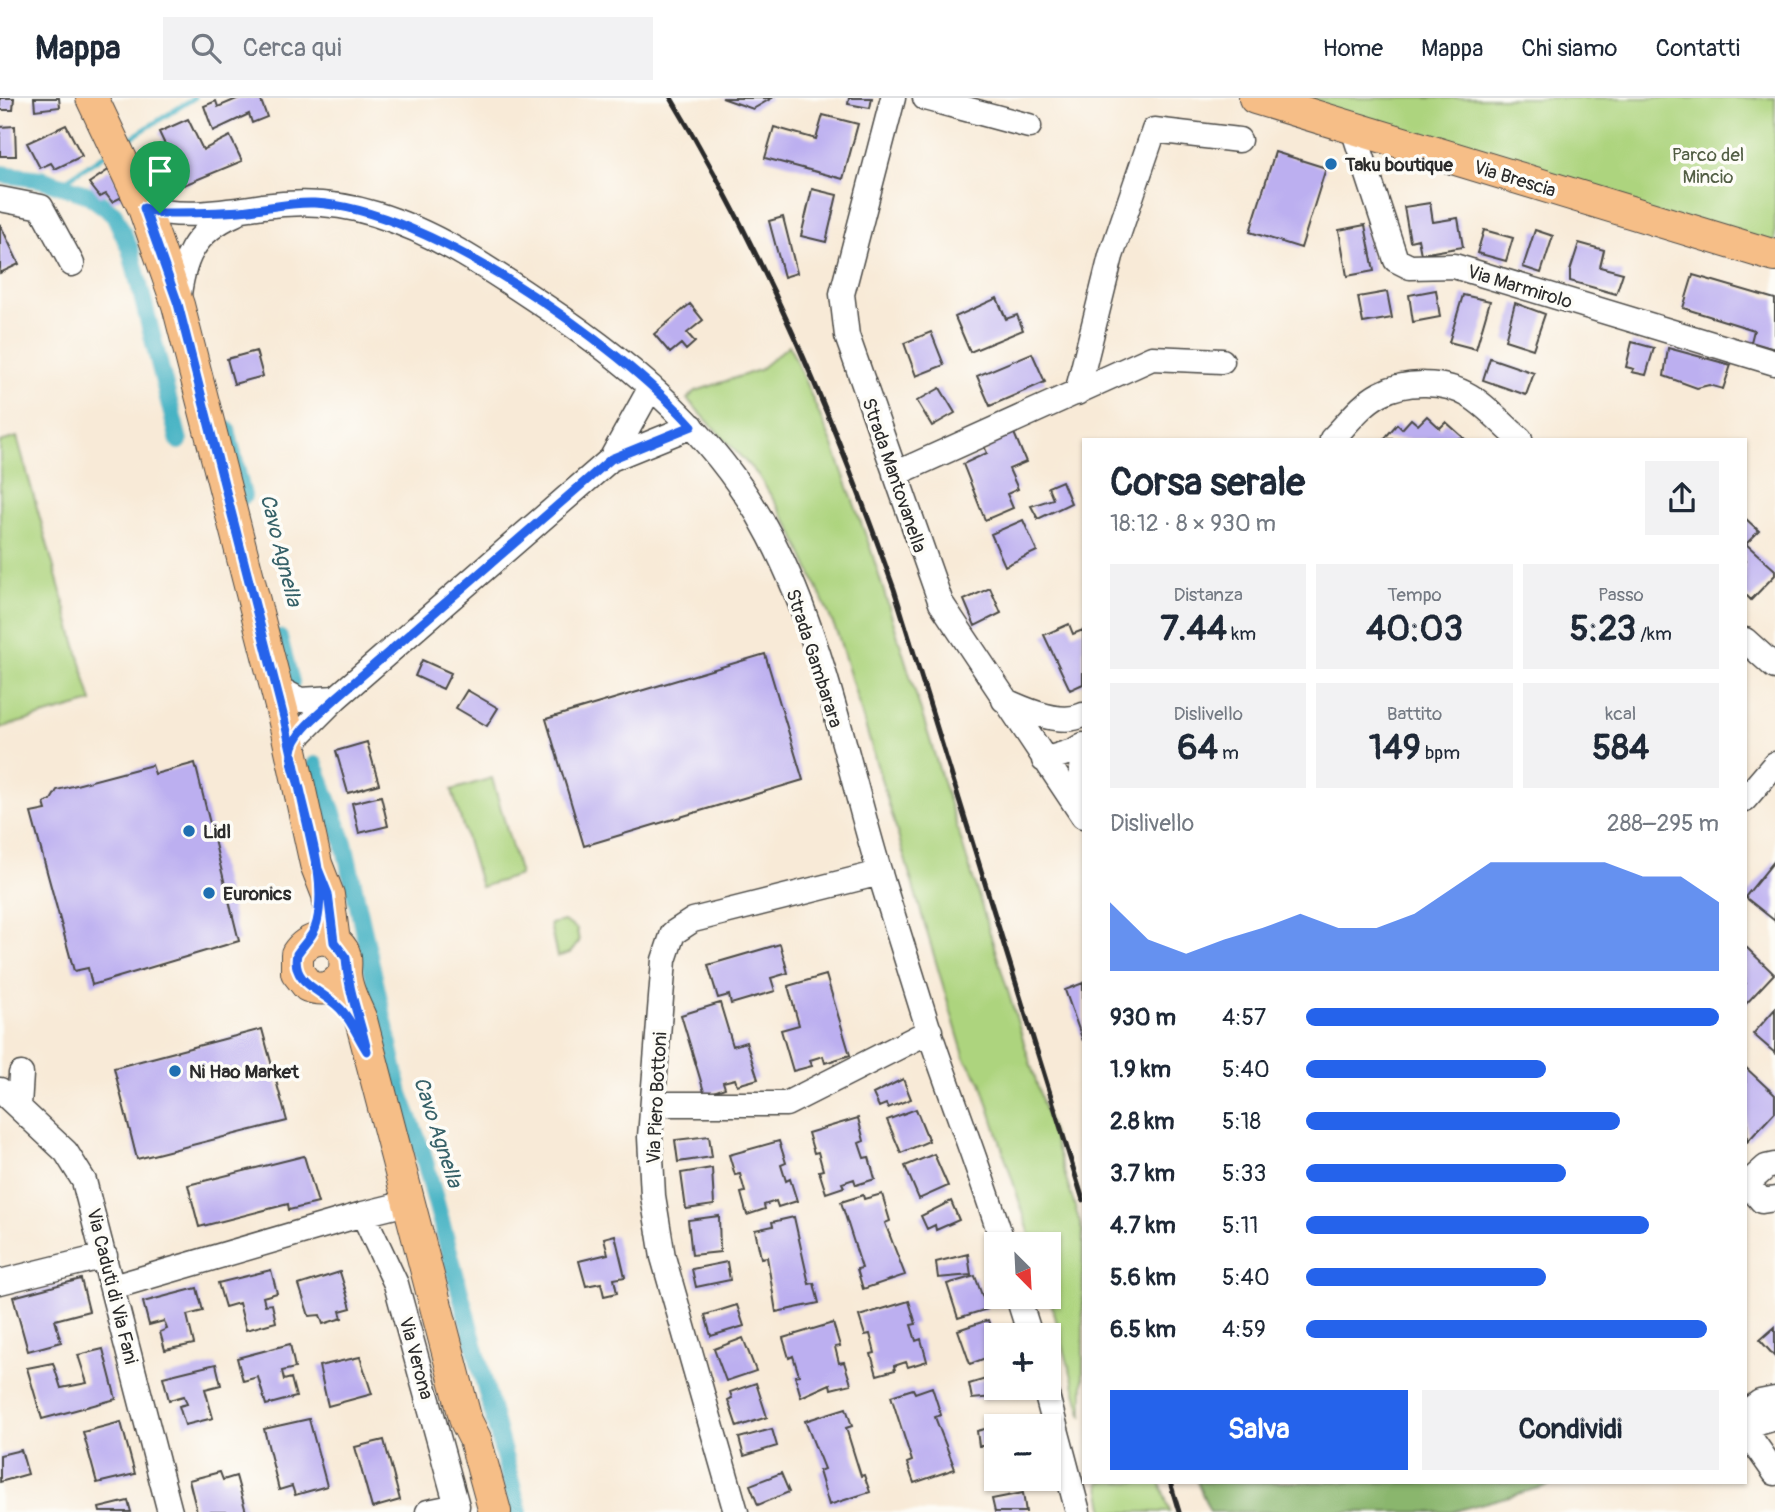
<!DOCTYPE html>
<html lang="it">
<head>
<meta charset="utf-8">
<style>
  :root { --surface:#fff; --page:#f2f2f3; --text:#1f2937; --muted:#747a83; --line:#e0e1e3; --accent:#2563eb }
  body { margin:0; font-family:Pangolin,sans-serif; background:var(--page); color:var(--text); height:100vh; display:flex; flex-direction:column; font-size:26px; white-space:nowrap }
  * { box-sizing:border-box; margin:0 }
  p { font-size:23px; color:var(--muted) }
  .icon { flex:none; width:38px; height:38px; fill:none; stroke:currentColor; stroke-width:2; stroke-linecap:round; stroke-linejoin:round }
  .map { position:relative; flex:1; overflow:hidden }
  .side { position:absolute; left:1082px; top:340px; width:665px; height:1046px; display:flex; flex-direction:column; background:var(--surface); border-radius:0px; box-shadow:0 2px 5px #0004 }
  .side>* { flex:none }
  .needle { width:46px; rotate:156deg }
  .controls { position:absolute; left:984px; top:1134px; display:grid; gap:14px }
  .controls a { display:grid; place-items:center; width:77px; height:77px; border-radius:0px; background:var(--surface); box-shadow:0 2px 5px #0004; font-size:35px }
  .pin { position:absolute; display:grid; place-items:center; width:60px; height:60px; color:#fff; margin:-72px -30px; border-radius:50% 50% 50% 0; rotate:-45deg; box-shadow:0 0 7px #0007 }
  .pin .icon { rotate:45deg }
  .round { display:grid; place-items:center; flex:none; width:74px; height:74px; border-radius:0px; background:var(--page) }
  .overview { display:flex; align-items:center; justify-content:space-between; height:119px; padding:0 28px }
  h1 { font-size:38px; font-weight:700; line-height:52px }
  .figures { display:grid; grid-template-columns:repeat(3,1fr); gap:10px; height:119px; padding:7px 28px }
  .figures div { display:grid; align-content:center; border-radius:0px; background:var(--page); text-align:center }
  .figures b { font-size:35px; font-weight:700 }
  .figures small { font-size:19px; font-weight:400 }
  .figures p { font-size:19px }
  .chart { height:196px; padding:14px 28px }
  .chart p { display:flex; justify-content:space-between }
  .chart svg { width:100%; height:126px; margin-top:7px; fill:var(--accent); opacity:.7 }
  .primary-button { display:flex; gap:14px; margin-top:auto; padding:14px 28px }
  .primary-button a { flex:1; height:80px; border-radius:0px; background:var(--accent); color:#fff; font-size:28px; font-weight:700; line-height:80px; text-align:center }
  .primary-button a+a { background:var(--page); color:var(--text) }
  ul { padding:0 28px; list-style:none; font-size:23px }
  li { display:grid; grid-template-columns:112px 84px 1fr; align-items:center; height:52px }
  li i { height:18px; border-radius:9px; background:var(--accent) }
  header { display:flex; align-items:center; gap:42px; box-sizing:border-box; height:98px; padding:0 35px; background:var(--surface); border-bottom:2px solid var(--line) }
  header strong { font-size:33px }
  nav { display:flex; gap:38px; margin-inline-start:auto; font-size:24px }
  .search { width:490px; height:63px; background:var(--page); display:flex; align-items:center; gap:18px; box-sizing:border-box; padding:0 24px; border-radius:0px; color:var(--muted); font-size:26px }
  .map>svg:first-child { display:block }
</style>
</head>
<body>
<header>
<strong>Mappa</strong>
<div class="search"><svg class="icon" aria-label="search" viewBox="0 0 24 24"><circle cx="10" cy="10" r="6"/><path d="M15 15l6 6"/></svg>Cerca qui</div>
<nav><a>Home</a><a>Mappa</a><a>Chi siamo</a><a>Contatti</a></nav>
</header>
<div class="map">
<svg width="1775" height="1414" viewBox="0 0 1775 1414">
  <rect width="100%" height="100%" fill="#fdfcf7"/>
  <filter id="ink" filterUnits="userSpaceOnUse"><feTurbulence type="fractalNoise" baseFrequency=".0143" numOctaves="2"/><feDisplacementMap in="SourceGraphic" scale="14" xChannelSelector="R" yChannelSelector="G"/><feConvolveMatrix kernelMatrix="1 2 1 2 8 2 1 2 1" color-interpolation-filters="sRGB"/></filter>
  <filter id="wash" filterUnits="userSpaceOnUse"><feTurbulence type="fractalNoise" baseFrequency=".00686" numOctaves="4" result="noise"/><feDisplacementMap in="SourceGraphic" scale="28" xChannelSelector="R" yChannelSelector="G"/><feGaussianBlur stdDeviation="1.57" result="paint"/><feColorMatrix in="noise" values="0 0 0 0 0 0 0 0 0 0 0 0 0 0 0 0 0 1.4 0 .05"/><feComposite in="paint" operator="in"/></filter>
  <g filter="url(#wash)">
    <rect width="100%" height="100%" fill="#f8ead7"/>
    <path fill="#add47e" stroke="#6c8054" stroke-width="2" d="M 1251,0 L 1775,0 L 1775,157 Z
      M 789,247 L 832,345 L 871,452 L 1083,1135 L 1083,1319 L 1048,1193 L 1048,1146 L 1033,1146 L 981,984 L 965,961 L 838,537 L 791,430 L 758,377 L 687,301 L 696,293 L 759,272 Z
      M 17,339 L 92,604 L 0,630 L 0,344 Z
      M 492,680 L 520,777 L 481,789 L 452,692 Z
      M 564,823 L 577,831 L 579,844 L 570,855 L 557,859 L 550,826 Z
      M 1099,1384 L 1160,1384 L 1170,1414 L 1105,1414 Z"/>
    <path fill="#8ab66d" stroke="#5a704c" stroke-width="2" d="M 1197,1384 L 1561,1384 L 1451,1414 L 1210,1414 Z"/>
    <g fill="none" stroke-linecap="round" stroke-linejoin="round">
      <path stroke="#47b3c4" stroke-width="5" d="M 126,43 L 194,0
        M 58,87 L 106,56"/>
      <path stroke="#47b3c4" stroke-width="18" d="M 0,76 L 41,81 L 89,97 L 114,116 L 130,151 L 179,343
        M 227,332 L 243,398
        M 279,540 L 291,584
        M 315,667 L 344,745 L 400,996 L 423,1056 L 519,1414"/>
    </g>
    <g id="blocks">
      <path fill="#bcaff0" d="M 0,0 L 14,0 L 13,12 L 0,12 Z
        M 34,0 L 59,0 L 60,9 L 35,12 Z
        M 239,0 L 260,0 L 267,19 L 252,25 L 249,16 L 213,33 L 204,8 L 216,3 L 218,9 Z
        M 722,0 L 772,0 L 753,11 Z
        M 849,0 L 872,0 L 870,10 L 848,6 Z
        M 823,17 L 858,26 L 843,81 L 765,60 L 774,29 L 816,41 Z
        M 188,21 L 203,52 L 230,38 L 242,63 L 184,87 L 159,34 Z
        M 66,27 L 82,58 L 55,71 L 51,65 L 40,70 L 27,45 Z
        M 15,28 L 16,58 L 0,58 L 0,29 Z
        M 1275,54 L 1326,70 L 1301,150 L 1250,134 Z
        M 110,71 L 124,98 L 112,104 L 106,96 L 100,99 L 89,85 Z
        M 812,91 L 837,97 L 826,144 L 801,138 Z
        M 1430,105 L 1433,124 L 1458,120 L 1463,149 L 1421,156 L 1418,141 L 1410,143 L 1404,109 Z
        M 783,119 L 797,175 L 784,179 L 769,123 Z
        M 0,126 L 19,166 L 0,175 Z
        M 1365,127 L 1374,173 L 1347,178 L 1339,132 Z
        M 1484,132 L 1513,140 L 1506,163 L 1477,155 Z
        M 1535,132 L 1553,138 L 1541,175 L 1523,169 Z
        M 1579,145 L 1604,152 L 1600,169 L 1623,175 L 1616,196 L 1570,183 L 1570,173 Z
        M 1693,177 L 1775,201 L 1775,251 L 1751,244 L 1754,232 L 1683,210 Z
        M 1436,192 L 1440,219 L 1413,224 L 1409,197 Z
        M 1387,194 L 1392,220 L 1363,225 L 1358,199 Z
        M 1463,197 L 1490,203 L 1476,251 L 1449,244 Z
        M 997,200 L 1006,221 L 1017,217 L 1023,232 L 970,254 L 955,219 Z
        M 1515,205 L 1545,216 L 1533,251 L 1505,242 Z
        M 690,206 L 703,222 L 687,235 L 695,244 L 686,252 L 681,246 L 670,255 L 654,236 Z
        M 931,234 L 944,267 L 916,278 L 904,245 Z
        M 1632,244 L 1654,250 L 1646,277 L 1632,274 L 1634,271 L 1626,269 Z
        M 1668,250 L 1731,267 L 1723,291 L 1709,287 L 1697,290 L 1664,278 Z
        M 256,253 L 263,278 L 234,286 L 227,261 Z
        M 1032,255 L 1045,284 L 990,308 L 977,278 Z
        M 1490,260 L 1534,275 L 1526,297 L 1483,282 Z
        M 940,290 L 955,315 L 932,328 L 917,303 Z
        M 1427,318 L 1440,330 L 1446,324 L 1465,341 L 1384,341 L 1397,326 L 1402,331 L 1411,321 L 1418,327 Z
        M 1014,335 L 1026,364 L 1009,371 L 1018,391 L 1007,396 L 1013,410 L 985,422 L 963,366 L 987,355 L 984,348 Z
        M 1062,383 L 1071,405 L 1038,421 L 1031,408 L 1053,401 L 1048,389 Z
        M 1745,420 L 1759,433 L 1746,446 L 1775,472 L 1775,477 L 1751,502 L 1745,496 Z
        M 1023,422 L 1037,453 L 1005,468 L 991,436 Z
        M 990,490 L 1001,515 L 975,528 L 964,502 Z
        M 1069,526 L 1073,536 L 1083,532 L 1083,586 L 1070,592 L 1044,537 Z
        M 765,556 L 803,682 L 584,748 L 546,621 Z
        M 422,562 L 451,575 L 443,591 L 415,578 Z
        M 467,592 L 498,610 L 487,628 L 456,610 Z
        M 367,644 L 379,686 L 348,695 L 336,653 Z
        M 195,665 L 239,843 L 92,887 L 88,870 L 74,873 L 31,715 L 46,712 L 44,705 L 51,702 L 57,692 L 152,667 L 155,676 Z
        M 381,698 L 388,728 L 359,735 L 352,705 Z
        M 1775,762 L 1775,823 L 1745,799 Z
        M 780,846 L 788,875 L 771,880 L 775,893 L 731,906 L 729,897 L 718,900 L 708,867 Z
        M 1745,848 L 1774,876 L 1745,907 Z
        M 826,877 L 850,957 L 825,965 L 823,958 L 810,962 L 812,968 L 793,973 L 781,932 L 799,927 L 788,888 Z
        M 1083,885 L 1083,943 L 1065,892 Z
        M 720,905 L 733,948 L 746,944 L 758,981 L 737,987 L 735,981 L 723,984 L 725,990 L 705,997 L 681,917 Z
        M 1775,911 L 1775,955 L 1753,936 Z
        M 262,931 L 287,1023 L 137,1061 L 114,970 Z
        M 1745,969 L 1775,997 L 1775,1014 L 1747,1044 Z
        M 903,981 L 911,1001 L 888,1010 L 886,1006 L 879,1009 L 873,996 Z
        M 916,1011 L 929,1043 L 901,1055 L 887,1022 Z
        M 858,1020 L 864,1043 L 859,1045 L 864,1060 L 869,1059 L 875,1081 L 856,1087 L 854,1081 L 842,1085 L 844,1089 L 826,1095 L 819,1073 L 823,1072 L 818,1054 L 814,1055 L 808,1035 Z
        M 709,1038 L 712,1059 L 678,1064 L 675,1042 Z
        M 779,1043 L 786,1065 L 781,1067 L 786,1083 L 790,1081 L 797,1103 L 778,1109 L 776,1103 L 764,1107 L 765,1111 L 747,1117 L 741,1095 L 745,1094 L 740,1076 L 735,1077 L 729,1057 Z
        M 934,1056 L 948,1088 L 919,1101 L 905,1068 Z
        M 304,1058 L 318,1105 L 289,1112 L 288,1106 L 199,1129 L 188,1087 Z
        M 712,1070 L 714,1107 L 686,1111 L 681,1075 Z
        M 882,1096 L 890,1123 L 885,1125 L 905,1177 L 863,1191 L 857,1171 L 862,1170 L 841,1104 L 863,1097 L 864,1101 Z
        M 951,1103 L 959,1122 L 936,1132 L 935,1127 L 927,1131 L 921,1118 Z
        M 719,1118 L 720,1154 L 692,1157 L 688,1122 Z
        M 794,1119 L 809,1186 L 814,1185 L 819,1205 L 776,1214 L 767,1159 L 761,1160 L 755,1132 L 773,1128 L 772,1124 Z
        M 615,1137 L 625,1179 L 614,1181 L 617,1195 L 604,1198 L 601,1185 L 586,1188 L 579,1163 L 608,1156 L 604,1140 Z
        M 968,1156 L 971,1177 L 938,1180 L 936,1164 Z
        M 727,1164 L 730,1182 L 696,1189 L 692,1171 Z
        M 271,1172 L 277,1195 L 263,1199 L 265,1207 L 272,1206 L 276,1224 L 246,1232 L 239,1205 L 225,1209 L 218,1185 Z
        M 340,1174 L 351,1210 L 340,1213 L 342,1220 L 323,1226 L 320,1217 L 309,1218 L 299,1187 Z
        M 975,1178 L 987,1211 L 958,1220 L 947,1186 Z
        M 81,1181 L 89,1213 L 55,1222 L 61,1244 L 28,1253 L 13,1199 Z
        M 197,1190 L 203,1213 L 187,1217 L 194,1246 L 165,1252 L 160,1234 L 167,1231 L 164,1223 L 149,1227 L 143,1204 Z
        M 909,1203 L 916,1226 L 911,1227 L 916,1243 L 921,1241 L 927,1263 L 908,1269 L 906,1264 L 894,1268 L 895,1272 L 877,1277 L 871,1256 L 875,1255 L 870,1236 L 865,1237 L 859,1218 Z
        M 737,1207 L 744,1228 L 711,1238 L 705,1217 Z
        M 988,1222 L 996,1244 L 996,1256 L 970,1266 L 958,1232 Z
        M 833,1225 L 840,1248 L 835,1249 L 839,1265 L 844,1264 L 851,1286 L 831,1291 L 830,1286 L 801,1299 L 795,1278 L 799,1277 L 793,1258 L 789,1260 L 783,1240 Z
        M 1775,1229 L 1775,1259 L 1760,1242 Z
        M 743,1240 L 756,1273 L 726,1283 L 714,1251 Z
        M 290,1246 L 295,1270 L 282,1273 L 284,1282 L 291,1280 L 296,1299 L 266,1307 L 258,1279 L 243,1283 L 237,1260 Z
        M 103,1251 L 116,1301 L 42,1321 L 27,1270 L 53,1265 L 61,1290 L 87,1285 L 78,1257 Z
        M 360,1259 L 372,1296 L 328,1308 L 319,1268 Z
        M 216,1266 L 221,1287 L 205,1291 L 213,1320 L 185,1327 L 179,1308 L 187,1306 L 184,1298 L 169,1302 L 163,1279 Z
        M 996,1278 L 996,1290 L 1003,1290 L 1005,1298 L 972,1301 L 969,1286 Z
        M 756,1285 L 767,1319 L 737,1329 L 728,1302 L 732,1300 L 730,1294 Z
        M 932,1289 L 941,1317 L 935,1319 L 955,1371 L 914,1385 L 907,1365 L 912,1363 L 891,1298 L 913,1291 L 915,1295 Z
        M 846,1310 L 852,1328 L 846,1330 L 861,1378 L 864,1377 L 870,1394 L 829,1407 L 819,1373 L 824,1371 L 805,1323 Z
        M 309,1321 L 327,1388 L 295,1397 L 292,1388 L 279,1392 L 264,1331 Z
        M 121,1324 L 135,1376 L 97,1385 L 83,1334 Z
        M 996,1328 L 996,1348 L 979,1348 L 977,1333 Z
        M 772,1331 L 777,1348 L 744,1358 L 739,1340 Z
        M 384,1342 L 400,1402 L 372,1410 L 355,1349 Z
        M 21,1352 L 28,1376 L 0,1384 L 0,1357 Z
        M 996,1352 L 996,1381 L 1022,1381 L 1023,1384 L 992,1389 L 986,1354 Z
        M 220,1374 L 223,1382 L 236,1378 L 246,1414 L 197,1414 L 189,1382 Z
        M 781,1375 L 789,1394 L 758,1407 L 750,1387 Z
        M 1023,1395 L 1026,1414 L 995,1414 L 992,1401 Z
        M 128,1403 L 131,1414 L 100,1414 L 99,1410 Z"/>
    </g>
  </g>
  <g filter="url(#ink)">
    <use href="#blocks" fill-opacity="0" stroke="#4a4845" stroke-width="2"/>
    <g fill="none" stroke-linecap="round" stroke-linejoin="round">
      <defs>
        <path id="minor" d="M 893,0 L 842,196 L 847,238 L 941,505 L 1083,718
          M 925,0 L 1029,28
          M 1353,31 L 1396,162 L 1410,169 L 1454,168 L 1775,265
          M 0,101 L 41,109 L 72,166
          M 144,110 C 181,121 225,114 263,108 C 300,103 340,105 375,116 C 438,135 492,173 546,209 C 636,269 720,341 770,438 C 826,545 848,674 884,789 C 899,837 914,885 929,933 C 953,1004 981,1074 1003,1146
          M 178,205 C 182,163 193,134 235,116
          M 1077,295 L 1111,158 L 1154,32 L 1239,42
          M 1332,341 C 1347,326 1361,306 1380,296 C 1406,282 1445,283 1470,298 C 1488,309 1504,328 1520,341
          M 611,361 L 692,328
          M 895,376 L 1152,260 L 1222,263
          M 1745,542 L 1775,569
          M 276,589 L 300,602 L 336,600
          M 1004,602 C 1025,612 1061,628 1083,617
          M 291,654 L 300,636 L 336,600 L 611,361 L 651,289
          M 1044,662 L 1073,653 L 1083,647
          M 1083,664 L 1080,686 L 1083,709
          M 1745,701 L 1775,666
          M 0,992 L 66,1054 L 84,1083 L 170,1414
          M 654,1006 L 786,1006 L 930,933
          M 19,1008 L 21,976
          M 1775,1067 L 1766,1069 L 1747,1086 L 1762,1103 L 1775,1101
          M 363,1116 L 407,1105
          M 0,1184 L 105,1158
          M 113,1189 L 363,1116 L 396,1186 L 457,1408 L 428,1414
          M 1018,1199 L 1030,1237
          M 1045,1290 L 1078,1414
          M 1745,1315 L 1760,1304 L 1775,1301
          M 1745,1329 L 1775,1320
          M 1745,1332 L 1775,1375
          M 736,1414 L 663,1159 L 653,1098 L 650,1039 L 664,862 L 673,835 L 693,822 L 880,775"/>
        <path id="major" d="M 92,0 L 144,110 L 178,207 L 284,620 L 316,766 L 328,797 L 334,844
          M 1255,0 L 1775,158
          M 345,874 C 336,889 325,894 308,888 L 297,874 L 297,856 C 307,840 331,833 343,853 C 347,861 345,866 345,874 C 345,891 355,907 361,922 L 466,1323 L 475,1341 L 495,1414"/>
      </defs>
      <use href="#minor" stroke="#4a4845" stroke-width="27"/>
      <use href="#major" stroke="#4a4845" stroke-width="34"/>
      <use href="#minor" stroke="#fff" stroke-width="24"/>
      <use href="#major" stroke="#f6be87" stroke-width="32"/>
      <path stroke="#2b2b2b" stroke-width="5" d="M 671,0 C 764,154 834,322 894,491 L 1083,1102
        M 1170,1384 L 1179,1414"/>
    </g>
  </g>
  <g fill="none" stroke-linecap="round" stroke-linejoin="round" filter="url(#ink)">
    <defs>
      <path id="route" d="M 160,115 L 144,110 L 178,206 L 284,620 L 316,766 L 328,796 L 334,844 L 346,860 C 348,894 360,920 367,953 C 359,941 353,926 344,915 C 328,893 290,888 297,856 C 304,845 314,838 317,824 C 327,782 309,732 300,691 C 297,680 290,664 292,654 C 294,633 322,614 336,600 L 611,361 L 692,328 C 617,245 427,110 314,105 C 289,104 265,111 240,113 C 214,115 187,115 160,115"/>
    </defs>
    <use href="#route" stroke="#fff" stroke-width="14"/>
    <use href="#route" stroke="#2563eb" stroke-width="9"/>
  </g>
  <g fill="#1f6fb2" stroke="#fdfcf7" stroke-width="2.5">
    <circle cx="1331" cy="66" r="7"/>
    <circle cx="189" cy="733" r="7"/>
    <circle cx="209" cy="795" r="7"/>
    <circle cx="175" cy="973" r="7"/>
  </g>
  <g text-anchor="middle" stroke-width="7" stroke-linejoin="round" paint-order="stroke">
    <g font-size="19" fill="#525e44" stroke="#fdfcf7">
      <text x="1708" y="63">Parco del<tspan x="1708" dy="22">Mincio</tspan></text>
    </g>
    <g font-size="19" font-weight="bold" fill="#2b2b2b" stroke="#fdfcf7" text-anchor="start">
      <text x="1345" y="73">Taku boutique</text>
      <text x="203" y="740">Lidl</text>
      <text x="223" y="802">Euronics</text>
      <text x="189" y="980">Ni Hao Market</text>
    </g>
    <g font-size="19" fill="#2b2b2b" stroke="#fdfcf7">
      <text transform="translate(1515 80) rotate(17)" y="7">Via Brescia</text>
      <text transform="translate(1520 188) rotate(17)" y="7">Via Marmirolo</text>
      <text transform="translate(895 377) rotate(71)" y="7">Strada Mantovanella</text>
      <text transform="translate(815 560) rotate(72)" y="7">Strada Gambarara</text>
      <text transform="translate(656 1000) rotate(-87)" y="7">Via Piero Bottoni</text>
      <text transform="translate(113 1188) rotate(76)" y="7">Via Caduti di Via Fani</text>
      <text transform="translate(417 1260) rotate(75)" y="7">Via Verona</text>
    </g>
    <g font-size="21" font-style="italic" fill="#366168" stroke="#fdfcf7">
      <text transform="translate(281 452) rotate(76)" y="7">Cavo Agnella</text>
      <text transform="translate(438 1034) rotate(72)" y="7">Cavo Agnella</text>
    </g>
  </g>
</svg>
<div class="controls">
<a><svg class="needle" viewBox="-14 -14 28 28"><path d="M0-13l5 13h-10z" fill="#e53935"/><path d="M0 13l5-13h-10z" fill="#747a83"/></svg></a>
<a>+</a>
<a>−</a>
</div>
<div class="pin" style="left:160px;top:115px;background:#1e9e55"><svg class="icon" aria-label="arrive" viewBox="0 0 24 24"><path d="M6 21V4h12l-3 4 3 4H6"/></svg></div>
<section class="side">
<div class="overview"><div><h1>Corsa serale</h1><p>18:12 · 8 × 930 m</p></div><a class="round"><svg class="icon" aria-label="share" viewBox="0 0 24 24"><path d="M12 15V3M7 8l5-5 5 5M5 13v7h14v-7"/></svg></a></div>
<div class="figures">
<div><p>Distanza</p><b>7.44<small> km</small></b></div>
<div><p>Tempo</p><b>40:03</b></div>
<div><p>Passo</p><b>5:23<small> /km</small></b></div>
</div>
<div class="figures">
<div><p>Dislivello</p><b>64<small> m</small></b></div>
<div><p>Battito</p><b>149<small> bpm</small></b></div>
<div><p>kcal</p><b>584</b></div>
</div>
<div class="chart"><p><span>Dislivello</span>288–295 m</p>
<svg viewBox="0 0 160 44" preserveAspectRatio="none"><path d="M0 44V20L10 33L20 38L30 33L40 29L50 24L60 29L70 29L80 24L90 15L100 6L110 6L120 6L130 6L140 11L150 11L160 20V44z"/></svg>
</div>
<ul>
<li><b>930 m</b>4:57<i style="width:100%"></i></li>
<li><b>1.9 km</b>5:40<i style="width:58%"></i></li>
<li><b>2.8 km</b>5:18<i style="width:76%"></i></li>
<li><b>3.7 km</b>5:33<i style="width:63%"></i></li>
<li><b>4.7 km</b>5:11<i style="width:83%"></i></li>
<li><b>5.6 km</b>5:40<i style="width:58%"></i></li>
<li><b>6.5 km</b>4:59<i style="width:97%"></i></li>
</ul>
<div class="primary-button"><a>Salva</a><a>Condividi</a></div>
</section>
</div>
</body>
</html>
